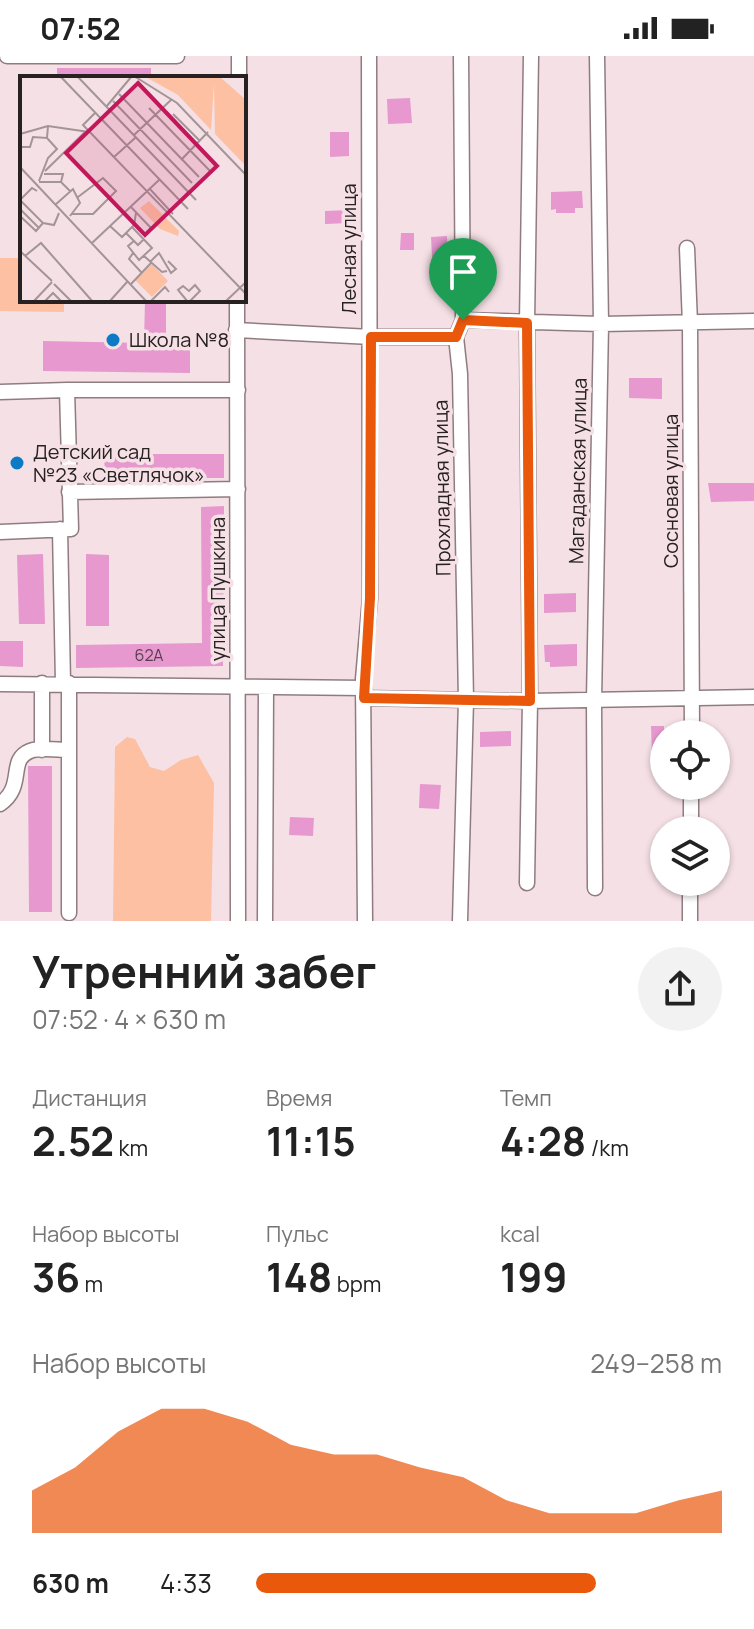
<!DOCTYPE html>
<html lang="ru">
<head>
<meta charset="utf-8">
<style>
  :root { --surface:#fff; --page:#f2f2f2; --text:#222; --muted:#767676; --accent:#ea580c }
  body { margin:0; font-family:Manrope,sans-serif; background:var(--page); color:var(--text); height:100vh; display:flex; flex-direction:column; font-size:30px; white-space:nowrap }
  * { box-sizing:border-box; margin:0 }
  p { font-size:26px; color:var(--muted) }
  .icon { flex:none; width:44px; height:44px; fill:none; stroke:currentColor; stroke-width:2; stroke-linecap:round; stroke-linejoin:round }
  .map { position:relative; height:865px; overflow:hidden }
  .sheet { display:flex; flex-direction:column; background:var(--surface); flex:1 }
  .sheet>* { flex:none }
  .controls { position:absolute; left:650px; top:664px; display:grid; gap:16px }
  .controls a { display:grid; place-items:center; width:80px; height:80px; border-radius:50%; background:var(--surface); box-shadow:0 2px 6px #0004; font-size:40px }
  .pin { position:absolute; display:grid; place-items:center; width:68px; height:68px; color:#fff; margin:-82px -34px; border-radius:50% 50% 50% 0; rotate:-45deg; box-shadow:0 0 8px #0007 }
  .pin .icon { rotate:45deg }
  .round { display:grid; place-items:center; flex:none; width:84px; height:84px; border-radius:42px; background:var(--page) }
  .head { display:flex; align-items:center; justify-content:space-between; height:136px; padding:0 32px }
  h1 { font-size:44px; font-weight:700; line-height:60px }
  .stats { display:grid; grid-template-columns:repeat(3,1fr); gap:12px; height:136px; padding:8px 32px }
  .stats div { display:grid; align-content:center }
  .stats b { font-size:40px; font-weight:700 }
  .stats small { font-size:22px; font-weight:400 }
  .stats p { font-size:22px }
  .chart { height:224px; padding:16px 32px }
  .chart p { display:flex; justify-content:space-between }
  .chart svg { width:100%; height:144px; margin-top:8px; fill:var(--accent); opacity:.7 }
  ul { padding:0 32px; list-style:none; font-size:26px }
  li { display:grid; grid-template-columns:128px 96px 1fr; align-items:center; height:60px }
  li i { height:20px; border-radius:10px; background:var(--accent) }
  .status { display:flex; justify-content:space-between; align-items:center; height:56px; padding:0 40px; background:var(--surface); direction:ltr }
  .status svg { height:22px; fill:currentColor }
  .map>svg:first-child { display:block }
</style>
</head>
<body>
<div class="status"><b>07:52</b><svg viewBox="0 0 49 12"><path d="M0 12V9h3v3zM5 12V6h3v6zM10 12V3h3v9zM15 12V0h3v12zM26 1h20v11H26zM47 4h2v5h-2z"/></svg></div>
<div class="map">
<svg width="754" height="865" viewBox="0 0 754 865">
  <rect width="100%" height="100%" fill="#f5e0e5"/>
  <path fill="#fdc0a3" d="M 0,202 L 22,202 L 22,244 L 64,244 L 64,256 L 0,255 Z
    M 127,681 L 135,683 L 150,711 L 164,715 L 181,704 L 198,699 L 214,727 L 211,865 L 113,865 L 115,691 Z"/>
  <path fill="#e698cf" d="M 57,12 L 151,12 L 151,22 L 57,22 Z
    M 410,42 L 412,67 L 388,68 L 387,43 Z
    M 330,76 L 349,76 L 349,100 L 330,101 Z
    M 582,135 L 583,152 L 575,152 L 575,157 L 556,157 L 556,153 L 551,154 L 551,136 Z
    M 349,154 L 350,167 L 325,168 L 325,155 Z
    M 401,177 L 414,177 L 414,194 L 400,194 Z
    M 447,180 L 448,201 L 432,201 L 431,181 Z
    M 145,244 L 166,244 L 166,285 L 190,286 L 190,317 L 43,315 L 43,285 L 144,287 Z
    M 629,322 L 662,322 L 662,343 L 629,342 Z
    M 104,398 L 224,398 L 224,422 L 105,422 Z
    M 708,427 L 754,427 L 754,445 L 711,446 Z
    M 224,450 L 223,610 L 76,612 L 76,589 L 202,587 L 201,451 Z
    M 43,498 L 45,568 L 19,568 L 17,499 Z
    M 86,498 L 109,499 L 109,570 L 86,570 Z
    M 576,537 L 576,556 L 544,557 L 544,538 Z
    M 0,585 L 23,585 L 23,611 L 0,610 Z
    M 577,588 L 577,610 L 550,611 L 550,606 L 545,606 L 544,589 Z
    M 651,670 L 664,670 L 664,701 L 652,701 Z
    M 511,675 L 511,690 L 480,691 L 480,676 Z
    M 28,710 L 52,710 L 52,856 L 29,856 Z
    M 420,728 L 441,729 L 439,753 L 419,752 Z
    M 290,761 L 314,762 L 313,780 L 289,779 Z"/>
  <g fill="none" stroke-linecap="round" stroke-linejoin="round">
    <defs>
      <path id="minor" d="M 7,0 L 177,0
        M 239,22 L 239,0
        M 687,192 L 690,268 L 692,678
        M 237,244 L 238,865
        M 463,264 L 601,268 L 754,265
        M 236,274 L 371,281 L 456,281
        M 67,334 L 238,334
        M 0,336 L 67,334 L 71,473 L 0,476
        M 69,436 L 238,433
        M 60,473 L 63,627
        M 42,627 L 42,694
        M 69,627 L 69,857
        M 0,628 L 364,632
        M 364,642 L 530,645 L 754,641
        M 0,748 C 26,730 7,704 30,695 C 41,691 57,694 69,694
        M 691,774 L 691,730
        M 527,827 L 530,645 L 527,267 L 531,0
        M 595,832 L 594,644 L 601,268 L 597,0
        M 265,865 L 266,631
        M 365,865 L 363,623 L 370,542 L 369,0
        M 460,865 L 466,644 L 460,318 L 456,281 L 463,264 L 461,0
        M 690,865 L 690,826"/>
    </defs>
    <use href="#minor" stroke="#8f7c81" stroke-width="17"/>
    <use href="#minor" stroke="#fff" stroke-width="14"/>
  </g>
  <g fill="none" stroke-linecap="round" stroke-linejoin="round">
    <defs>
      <path id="route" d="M 463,264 L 527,267 L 530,645 L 364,642 L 370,542 L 371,281 L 456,281 Z"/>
    </defs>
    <use href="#route" stroke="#fff" stroke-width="16"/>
    <use href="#route" stroke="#ea580c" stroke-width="10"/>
  </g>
  <g fill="#0c7ac4" stroke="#f5e0e5" stroke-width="3">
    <circle cx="113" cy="284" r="8"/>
    <circle cx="17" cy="407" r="8"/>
  </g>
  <g text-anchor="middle" stroke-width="7" stroke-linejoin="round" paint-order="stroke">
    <g font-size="16" fill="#583f4d">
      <text x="149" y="605">62А</text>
    </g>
    <g font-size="20" fill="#282122" stroke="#f5e0e5">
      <text transform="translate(349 193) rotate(-90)" y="7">Лесная улица</text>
      <text transform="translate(578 415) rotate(-89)" y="7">Магаданская улица</text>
      <text transform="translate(442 432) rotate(-91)" y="7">Прохладная улица</text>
      <text transform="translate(671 435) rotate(-90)" y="7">Сосновая улица</text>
      <text transform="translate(218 533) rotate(-90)" y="7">улица Пушкина</text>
    </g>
    <g font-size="20" fill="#282122" stroke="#f5e0e5" text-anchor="start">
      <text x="129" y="291">Школа №8</text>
      <text x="33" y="403">Детский сад<tspan x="33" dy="23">№23 «Светлячок»</tspan></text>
    </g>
  </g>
  <g transform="translate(20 20)">
    <rect width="226" height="226" fill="#f5e0e5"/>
    <path d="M 124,0 L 199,0 L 226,24 L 226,90 L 195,58 L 194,8 L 191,54 L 158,19 ZM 129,125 L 159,155 L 158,160 L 140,153 L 120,132 ZM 132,188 L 148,205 L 132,221 L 115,204 Z" fill="#fdc0a3"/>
    <path fill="none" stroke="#a39497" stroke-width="2" d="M 40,0 L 168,133M 57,0 L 176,124M 114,0 L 157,27 L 226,99M 99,18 L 179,101M 93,25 L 172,107M 86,31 L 112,0M 129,32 L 192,97M 75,37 L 63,49 L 226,218M 153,38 L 180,65M 0,58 L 28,50 L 69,56M 114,59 L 152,23M 0,71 L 10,71 L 13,61 L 27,62 L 28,50M 94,81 L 115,62M 161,84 L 188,56M 0,91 L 127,226M 25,95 L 66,55M 24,98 L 43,98 L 41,106M 19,105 L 28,82 L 37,73 L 27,62M 19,106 L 41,106 L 50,115M 129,112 L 153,138M 35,129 L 53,113 L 60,127 L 50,140M 110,130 L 131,152M 0,133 L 19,152M 51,138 L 73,138 L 96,115 L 83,102 L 58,121M 0,140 L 16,155 L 23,147 L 0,124 L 12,112 L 17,115M 23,147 L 34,149 L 39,137M 90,150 L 102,161 L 114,149 L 116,137M 112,151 L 132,172 L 119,184 L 108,170 L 114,165M 106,157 L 118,169 L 124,163M 72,167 L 139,104M 0,175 L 32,205M 113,177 L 109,183 L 121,196M 5,180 L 21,167 L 73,226M 124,180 L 142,196 L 147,195M 130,186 L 139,177 L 151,197 L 156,193 L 148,185M 34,208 L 52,226M 111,208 L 131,187M 13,226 L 32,206M 24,226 L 33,217 L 42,226M 89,226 L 107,206M 130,226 L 145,211 L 149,216M 168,226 L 158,214 L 163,210 L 169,215 L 175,209 L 180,215 L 169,226M 205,226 L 226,206"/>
    <path fill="#c2185b" fill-opacity="0.15" stroke="#c2185b" stroke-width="4" d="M 118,7 L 197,90 L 125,159 L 46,77 Z"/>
    <rect width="226" height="226" fill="none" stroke="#282122" stroke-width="4"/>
  </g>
</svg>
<div class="controls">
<a><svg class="icon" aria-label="locate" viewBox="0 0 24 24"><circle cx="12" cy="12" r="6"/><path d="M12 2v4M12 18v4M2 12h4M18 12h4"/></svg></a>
<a><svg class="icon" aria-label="layers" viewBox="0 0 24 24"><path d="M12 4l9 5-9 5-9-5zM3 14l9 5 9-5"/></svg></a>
</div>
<div class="pin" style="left:463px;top:264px;background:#1e9e55"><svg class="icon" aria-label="arrive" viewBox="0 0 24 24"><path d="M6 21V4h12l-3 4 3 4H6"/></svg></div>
</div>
<section class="sheet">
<div class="head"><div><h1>Утренний забег</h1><p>07:52 · 4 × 630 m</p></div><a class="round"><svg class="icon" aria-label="share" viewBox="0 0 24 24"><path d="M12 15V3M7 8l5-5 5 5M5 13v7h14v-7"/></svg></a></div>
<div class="stats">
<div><p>Дистанция</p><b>2.52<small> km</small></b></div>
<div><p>Время</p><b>11:15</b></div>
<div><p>Темп</p><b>4:28<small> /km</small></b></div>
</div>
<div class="stats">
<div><p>Набор высоты</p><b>36<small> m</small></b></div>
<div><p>Пульс</p><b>148<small> bpm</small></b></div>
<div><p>kcal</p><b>199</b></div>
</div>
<div class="chart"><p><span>Набор высоты</span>249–258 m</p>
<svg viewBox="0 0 160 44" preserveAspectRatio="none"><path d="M0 44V31L10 24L20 13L30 6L40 6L50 10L60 17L70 20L80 20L90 24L100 27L110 34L120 38L130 38L140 38L150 34L160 31V44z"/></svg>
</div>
<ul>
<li><b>630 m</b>4:33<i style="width:73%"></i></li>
</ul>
</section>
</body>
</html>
